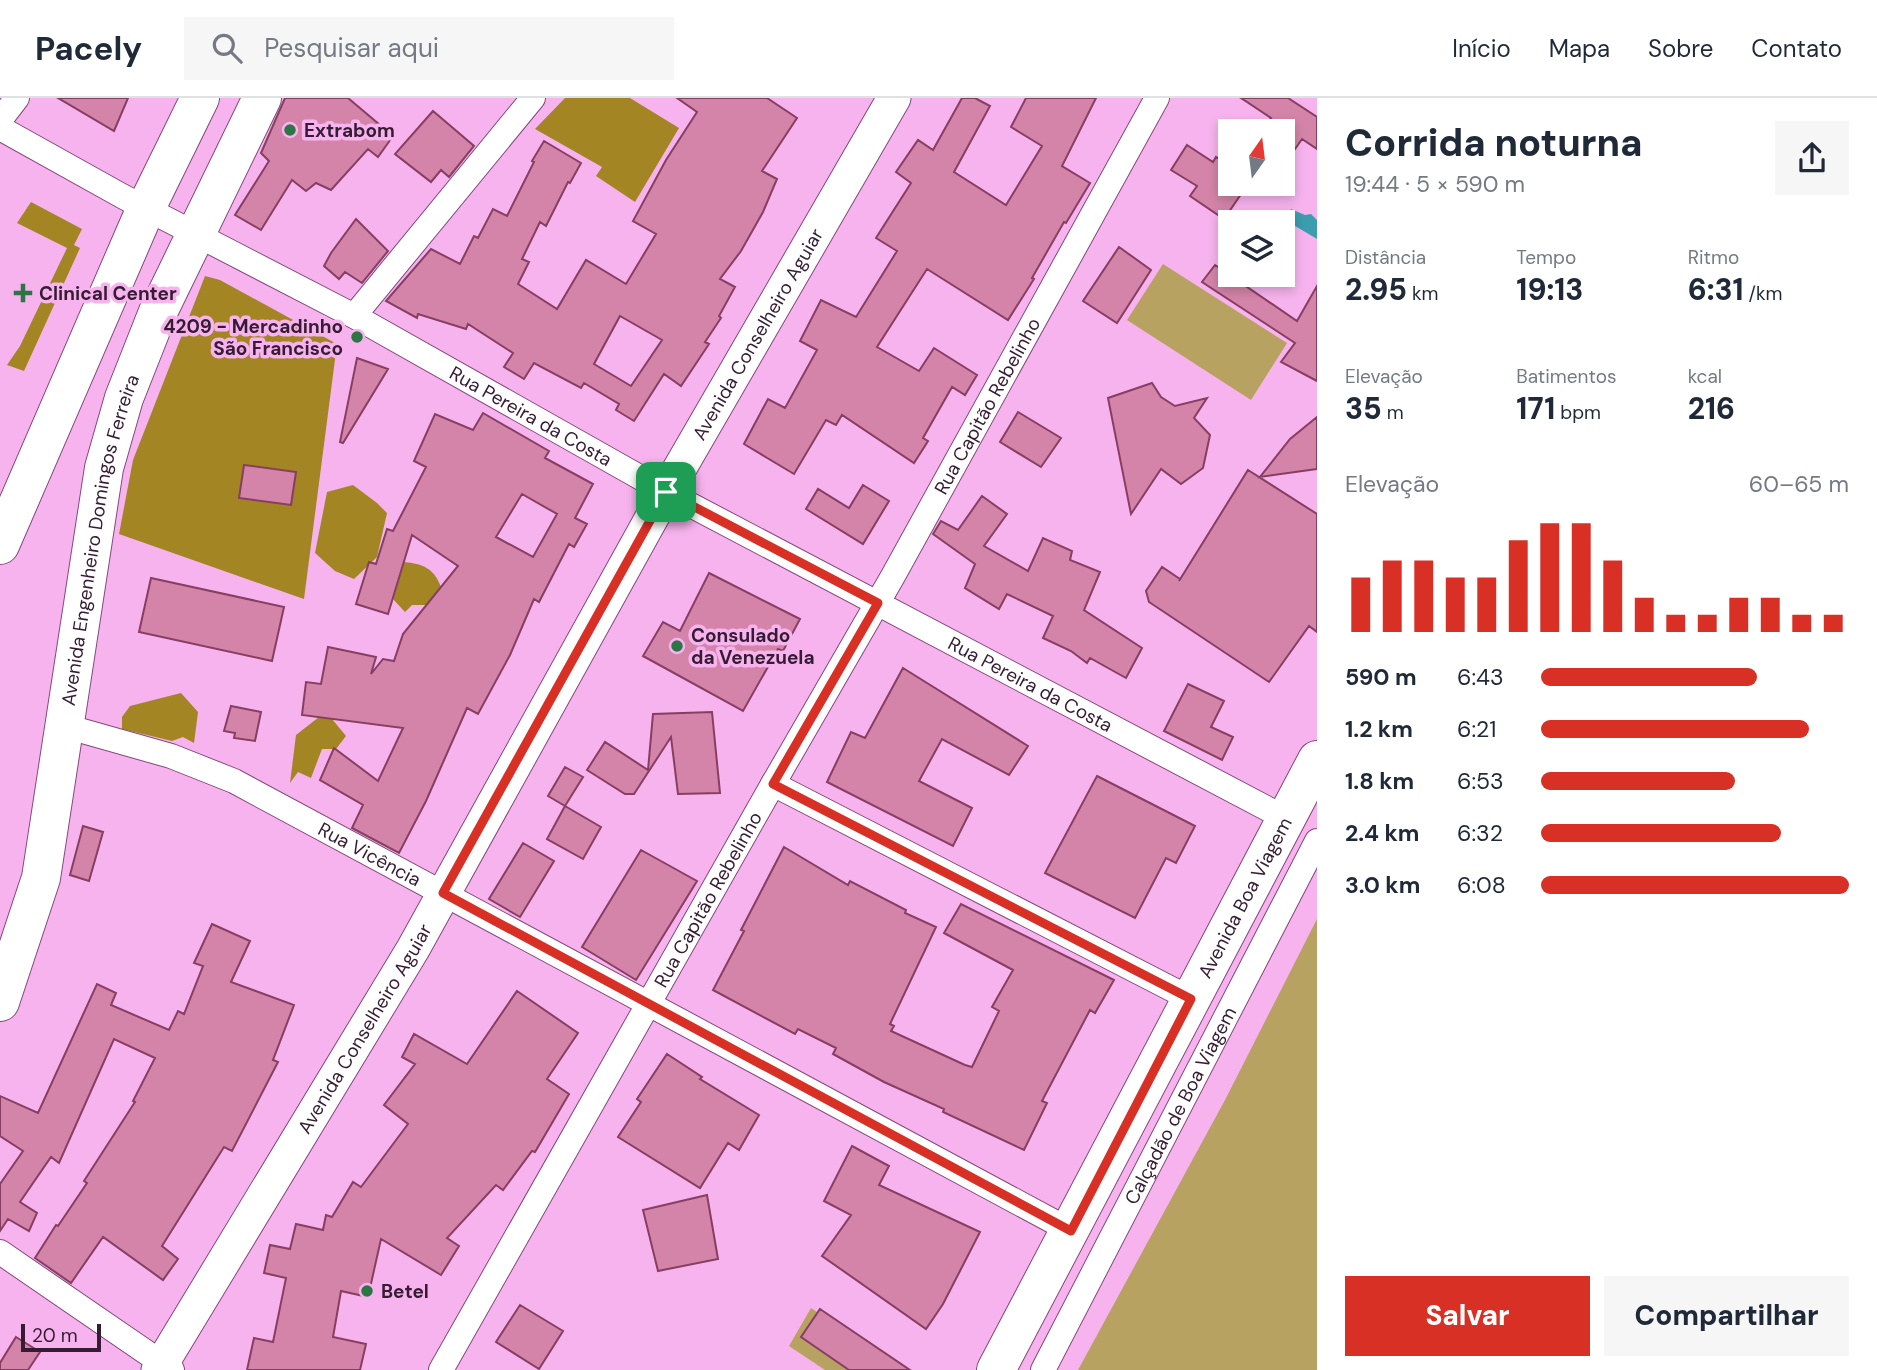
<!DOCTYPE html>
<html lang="pt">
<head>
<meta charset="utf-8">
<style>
  :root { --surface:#fff; --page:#f6f6f7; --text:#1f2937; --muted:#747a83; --line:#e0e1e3; --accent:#d93025 }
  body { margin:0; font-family:"DM Sans",sans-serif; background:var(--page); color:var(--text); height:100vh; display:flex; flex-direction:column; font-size:26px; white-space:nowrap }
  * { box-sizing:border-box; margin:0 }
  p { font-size:23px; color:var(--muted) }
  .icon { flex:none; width:38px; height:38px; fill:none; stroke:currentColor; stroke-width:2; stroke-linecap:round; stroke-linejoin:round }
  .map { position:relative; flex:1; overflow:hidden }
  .sheet { display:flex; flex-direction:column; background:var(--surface); width:560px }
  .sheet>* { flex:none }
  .needle { width:46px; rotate:14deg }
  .tools { position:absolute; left:1218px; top:21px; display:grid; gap:14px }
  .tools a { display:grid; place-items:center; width:77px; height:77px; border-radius:0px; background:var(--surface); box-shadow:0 4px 10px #0003; font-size:35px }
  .scale { position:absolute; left:21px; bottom:18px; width:80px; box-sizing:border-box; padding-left:7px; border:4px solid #351c33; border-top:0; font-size:19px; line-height:24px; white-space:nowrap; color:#351c33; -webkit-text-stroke:5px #f7b3ee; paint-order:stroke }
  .pin { position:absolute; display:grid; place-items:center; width:60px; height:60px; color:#fff; margin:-30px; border-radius:14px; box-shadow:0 4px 10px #0006 }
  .round { display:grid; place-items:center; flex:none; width:74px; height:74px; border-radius:0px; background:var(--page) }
  .summary { display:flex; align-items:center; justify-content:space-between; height:119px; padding:0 28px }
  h1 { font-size:38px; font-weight:800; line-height:52px }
  .metrics { display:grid; grid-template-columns:repeat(3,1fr); gap:10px; height:119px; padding:7px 28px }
  .metrics div { display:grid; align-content:center }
  .metrics b { font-size:30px; font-weight:800 }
  .metrics small { font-size:19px; font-weight:400 }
  .metrics p { font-size:19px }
  .chart { height:196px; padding:14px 28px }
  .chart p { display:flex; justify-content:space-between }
  .chart svg { width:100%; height:126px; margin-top:7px; stroke:var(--accent); stroke-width:6 }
  .button { display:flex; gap:14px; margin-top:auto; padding:14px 28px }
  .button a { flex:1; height:80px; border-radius:0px; background:var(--accent); color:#fff; font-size:28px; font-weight:800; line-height:80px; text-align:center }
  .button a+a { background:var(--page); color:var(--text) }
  ul { padding:0 28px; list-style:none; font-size:23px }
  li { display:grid; grid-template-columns:112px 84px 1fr; align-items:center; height:52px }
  li i { height:18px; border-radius:9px; background:var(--accent) }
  header { display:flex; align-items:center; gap:42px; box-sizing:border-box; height:98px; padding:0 35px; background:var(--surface); border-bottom:2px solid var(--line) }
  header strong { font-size:33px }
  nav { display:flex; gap:38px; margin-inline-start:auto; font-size:24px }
  .search { width:490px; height:63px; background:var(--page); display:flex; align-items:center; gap:18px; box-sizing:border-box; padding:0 24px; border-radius:0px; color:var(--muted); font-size:26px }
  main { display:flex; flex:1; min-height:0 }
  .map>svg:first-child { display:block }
</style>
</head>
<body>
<header>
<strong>Pacely</strong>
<div class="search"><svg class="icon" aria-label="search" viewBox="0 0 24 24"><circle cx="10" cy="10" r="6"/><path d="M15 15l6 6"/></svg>Pesquisar aqui</div>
<nav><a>Início</a><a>Mapa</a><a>Sobre</a><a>Contato</a></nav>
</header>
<main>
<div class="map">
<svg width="1317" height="1272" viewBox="0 0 1317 1272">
  <rect width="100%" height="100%" fill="#f7b3ee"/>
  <path fill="#b8a261" d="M 1163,166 L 1287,245 L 1251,302 L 1127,222 Z
    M 1317,821 L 1317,1272 L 1078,1272 L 1225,1002 Z
    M 811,1210 L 888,1262 L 883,1272 L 825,1272 L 789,1248 Z"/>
  <path fill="#a38524" d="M 565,0 L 630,0 L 679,30 L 635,104 L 596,78 L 602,69 L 535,31 Z
    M 31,104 L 82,131 L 74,147 L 80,150 L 24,273 L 7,267 L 20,248 L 67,150 L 17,125 Z
    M 205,178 L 220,182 L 337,246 L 304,501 L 119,436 L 133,362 Z
    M 353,387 L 377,405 L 387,415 L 377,459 L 354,481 L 335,473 L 315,455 L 327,394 Z
    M 404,464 C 423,466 434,470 441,489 L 426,507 L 412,507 L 405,514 L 393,501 Z
    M 181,595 L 198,614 L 194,645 L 183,639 L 172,643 L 122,631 L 122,619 L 130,608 Z
    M 319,619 L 332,621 L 346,638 L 336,651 L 322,651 L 311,680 L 298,674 L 290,685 L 296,637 Z"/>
  <path fill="#3b9dae" d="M 1291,111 L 1305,117 L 1311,116 L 1317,122 L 1317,141 L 1285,122 Z"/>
  <path fill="#d484a8" stroke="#863e62" stroke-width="2" fill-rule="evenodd" d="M 58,0 L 128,0 L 114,33 Z
    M 285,0 L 348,0 L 393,38 L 378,59 L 368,51 L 331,92 L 316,85 L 306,93 L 292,82 L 261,132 L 235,117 L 269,63 L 261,55 Z
    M 677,0 L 767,0 L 797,20 L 762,73 L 777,81 L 763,114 L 741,153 L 720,181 L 735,189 L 719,218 L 721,220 L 705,244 L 709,246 L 681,288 L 664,276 L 634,323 L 616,312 L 619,306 L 584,285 L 581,290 L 534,265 L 524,281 L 504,269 L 513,255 L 468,226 L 466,231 L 418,216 L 417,220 L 386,203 L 431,151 L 460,166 L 474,138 L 478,140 L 493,111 L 507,118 L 534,64 L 532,63 L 544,43 L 581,65 L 570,85 L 568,84 L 546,128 L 540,124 L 522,161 L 529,164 L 518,186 L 557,211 L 586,162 L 626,186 L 656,136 L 633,123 L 666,62 L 697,14 ZM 620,218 L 662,242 L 631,288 L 594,266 Z
    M 962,0 L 975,0 L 990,8 L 954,74 L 1006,107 L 1042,48 L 1011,29 L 1026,0 L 1096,0 L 1062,68 L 1090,85 L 1066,125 L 1064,124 L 1032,180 L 1034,181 L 1008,222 L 927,171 L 877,249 L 919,273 L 934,250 L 977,277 L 965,297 L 952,289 L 923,340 L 928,343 L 914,365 L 842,317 L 836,327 L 826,322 L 794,376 L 744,346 L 768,301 L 785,310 L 817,252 L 800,243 L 821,202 L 856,219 L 897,153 L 876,140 L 911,85 L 896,74 L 918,42 L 933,52 Z
    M 1241,0 L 1288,0 L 1317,19 L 1317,51 L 1302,41 L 1283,68 L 1283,33 L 1262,33 L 1271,20 Z
    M 433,13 L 474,48 L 449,79 L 441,72 L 431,84 L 395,56 Z
    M 1187,47 L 1213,64 L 1216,59 L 1230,68 L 1230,86 L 1248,86 L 1224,121 L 1190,98 L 1197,88 L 1171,72 Z
    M 356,121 L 388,153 L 362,185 L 345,174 L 339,181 L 324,168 L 331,155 Z
    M 1119,149 L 1151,172 L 1117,225 L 1083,203 Z
    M 1215,167 L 1297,223 L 1317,188 L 1317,283 L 1281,264 L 1295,245 L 1202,184 Z
    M 357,260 L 388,271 L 343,345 L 340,344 Z
    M 1152,285 L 1161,299 L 1175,308 L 1207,300 L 1194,320 L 1210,337 L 1203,370 L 1181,386 L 1161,371 L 1131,416 L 1108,300 Z
    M 1018,314 L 1061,340 L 1041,369 L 1000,344 Z
    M 483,315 L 549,353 L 545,360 L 593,386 L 575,420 L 587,426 L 574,449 L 569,446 L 539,504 L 534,501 L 510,557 L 478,616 L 467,610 L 426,703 L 399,755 L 352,730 L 363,707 L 320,682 L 334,650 L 378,683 L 403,630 L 302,617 L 306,584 L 321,586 L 328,549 L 376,559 L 371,576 L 383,561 L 394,563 L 403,536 L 458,468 L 412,437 L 388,516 L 356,506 L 369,464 L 376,466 L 387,431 L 393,433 L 426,369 L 414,363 L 435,316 L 473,332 ZM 522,396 L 557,416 L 533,459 L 496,439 Z
    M 1317,319 L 1317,371 L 1260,379 L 1290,341 Z
    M 244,367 L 296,374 L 291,407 L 239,400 Z
    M 1248,372 L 1317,416 L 1317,534 L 1309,528 L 1269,584 L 1149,504 L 1146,493 L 1162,469 L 1180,481 L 1179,483 Z
    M 863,387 L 889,403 L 863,446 L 806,411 L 818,391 L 849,410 Z
    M 982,398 L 1007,416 L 984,448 L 1028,473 L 1043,440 L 1072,453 L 1070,462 L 1100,474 L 1084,512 L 1142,550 L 1126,580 L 1090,560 L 1087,565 L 1071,553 L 1043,540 L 1053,518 L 1007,496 L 999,511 L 965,490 L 975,466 L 933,436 L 941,423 L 958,432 Z
    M 709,475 L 800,521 L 783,553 L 778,551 L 743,613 L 643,558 L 663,524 L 680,533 Z
    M 151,480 L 284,509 L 272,563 L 139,534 Z
    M 903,570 L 1028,648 L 1009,677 L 942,641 L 919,683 L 972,710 L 953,748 L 827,684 L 851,634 L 865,640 Z
    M 1188,586 L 1224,603 L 1211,629 L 1233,639 L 1222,662 L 1164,633 Z
    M 231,608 L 261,614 L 255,643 L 234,640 L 235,635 L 224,633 Z
    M 712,614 L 720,695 L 678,696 L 671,639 L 634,696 L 625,696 L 587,672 L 605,644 L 648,672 L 653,616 Z
    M 565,669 L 583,679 L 565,708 L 548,698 Z
    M 1097,678 L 1195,728 L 1176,765 L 1166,760 L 1135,820 L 1045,775 Z
    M 565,708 L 601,729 L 583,761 L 547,741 Z
    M 83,728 L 103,734 L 89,783 L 70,777 Z
    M 523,745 L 554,763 L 520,819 L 489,801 Z
    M 784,749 L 848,787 L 850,783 L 906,812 L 905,815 L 936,829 L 890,926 L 894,928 L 891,933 L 965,967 L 972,969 L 999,913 L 992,909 L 1013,872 L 944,835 L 961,806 L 1114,882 L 1095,915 L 1090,912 L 1042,1003 L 1047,1005 L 1024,1052 L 943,1014 L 944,1011 L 884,984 L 833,956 L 836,950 L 798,931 L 795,936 L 713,892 L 744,833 L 741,832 Z
    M 641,752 L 697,783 L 636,882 L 582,849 Z
    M 212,826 L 250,843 L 231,884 L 294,907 L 273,962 L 278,964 L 232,1053 L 224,1049 L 162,1148 L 178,1161 L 163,1182 L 103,1139 L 71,1185 L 35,1160 L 56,1127 L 58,1128 L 87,1085 L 84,1083 L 135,1004 L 133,1003 L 155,960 L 114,941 L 59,1065 L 51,1059 L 20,1104 L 37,1115 L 29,1133 L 8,1121 L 0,1133 L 0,1086 L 23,1053 L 0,1038 L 0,998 L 38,1015 L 97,886 L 116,895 L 111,907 L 169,932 L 178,913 L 184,916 L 203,868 L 194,865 Z
    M 517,893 L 578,935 L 547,981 L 569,996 L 535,1054 L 532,1053 L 503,1092 L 496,1087 L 447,1140 L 459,1148 L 441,1177 L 381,1141 L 368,1199 L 341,1193 L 333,1239 L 366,1246 L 360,1272 L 247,1272 L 254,1240 L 273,1244 L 286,1180 L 264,1175 L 270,1147 L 290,1151 L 296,1126 L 323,1132 L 326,1117 L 332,1119 L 353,1084 L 361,1089 L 408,1026 L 384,1007 L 415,966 L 402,959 L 414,936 L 467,966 Z
    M 667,956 L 702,979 L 700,981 L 759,1017 L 739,1052 L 728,1045 L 700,1090 L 618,1039 L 641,1004 L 637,1001 Z
    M 852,1048 L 889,1068 L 879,1087 L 980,1134 L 943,1206 L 926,1231 L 822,1158 L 851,1117 L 824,1103 Z
    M 707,1097 L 718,1161 L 658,1173 L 643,1112 Z
    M 520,1207 L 563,1233 L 539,1271 L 496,1244 Z
    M 820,1211 L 910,1272 L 849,1272 L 801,1239 Z
    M 16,1239 L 40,1254 L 28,1272 L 0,1272 L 0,1265 Z"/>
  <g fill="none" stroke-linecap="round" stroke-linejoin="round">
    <defs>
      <g id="street">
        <path d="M 0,22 L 17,0"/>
        <path id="s1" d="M 0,30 L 122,98 L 354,218 L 666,394 L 1285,720"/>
        <path d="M 354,218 L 533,0"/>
        <path id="s2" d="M 65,628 L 171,658 L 234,683 L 1071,1133"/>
        <path d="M 773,686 L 1191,901"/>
        <path d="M 0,1154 L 172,1272"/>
        <path id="s3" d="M 441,1272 L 773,686 L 893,478 L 1157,0"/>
        <path id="s4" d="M 1043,1272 L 1317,743"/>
      </g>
      <g id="secondary">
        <path id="s5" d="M 158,1272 L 413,851 L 666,394 L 894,0"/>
      </g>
      <g id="primary">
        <path d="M 0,447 L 146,110 L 200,0"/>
        <path id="s6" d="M 0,904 L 41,780 L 104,370 L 124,300 L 158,214 L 262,0"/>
        <path id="s7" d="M 996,1272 L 1317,662"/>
      </g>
    </defs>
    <use href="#street" stroke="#84487d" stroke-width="26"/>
    <use href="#secondary" stroke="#84487d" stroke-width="35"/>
    <use href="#primary" stroke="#84487d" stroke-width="40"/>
    <use href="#street" stroke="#fff" stroke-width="24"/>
    <use href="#secondary" stroke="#fff" stroke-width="33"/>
    <use href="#primary" stroke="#fff" stroke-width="38"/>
  </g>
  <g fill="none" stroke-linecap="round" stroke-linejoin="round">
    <defs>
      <path id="route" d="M 666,394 L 878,505 L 773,686 L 1191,901 L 1071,1133 L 443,795 Z"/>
    </defs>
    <use href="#route" stroke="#fff" stroke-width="14"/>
    <use href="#route" stroke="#d93025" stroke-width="9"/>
  </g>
  <g fill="#2b7644" stroke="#f7b3ee" stroke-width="2.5">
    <circle cx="290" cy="32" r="7"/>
    <path d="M19.5 184.5h7v7h7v7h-7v7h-7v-7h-7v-7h7z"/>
    <circle cx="357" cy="239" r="7"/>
    <circle cx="677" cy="548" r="7"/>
    <circle cx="367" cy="1193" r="7"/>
  </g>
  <g text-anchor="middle" stroke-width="7" stroke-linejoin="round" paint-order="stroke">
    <g font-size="19" font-weight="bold" fill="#351c33" stroke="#f7b3ee" text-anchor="start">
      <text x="304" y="39">Extrabom</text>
      <text x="39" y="202">Clinical Center</text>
      <text x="343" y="235" text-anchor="end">4209 - Mercadinho<tspan x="343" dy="22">São Francisco</tspan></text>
      <text x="691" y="544">Consulado<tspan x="691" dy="22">da Venezuela</tspan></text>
      <text x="381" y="1200">Betel</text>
    </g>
    <g font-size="19" fill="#351c33" stroke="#f7b3ee">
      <text dy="7" stroke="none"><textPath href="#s5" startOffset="1197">Avenida Conselheiro Aguiar</textPath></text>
      <text dy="7" stroke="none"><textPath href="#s3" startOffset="1108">Rua Capitão Rebelinho</textPath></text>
      <text dy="7" stroke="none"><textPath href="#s1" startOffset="604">Rua Pereira da Costa</textPath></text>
      <text dy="7" stroke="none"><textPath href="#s6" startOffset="474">Avenida Engenheiro Domingos Ferreira</textPath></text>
      <text dy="7" stroke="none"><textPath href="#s1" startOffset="1171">Rua Pereira da Costa</textPath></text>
      <text dy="7" stroke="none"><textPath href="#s2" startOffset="332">Rua Vicência</textPath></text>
      <text dy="7" stroke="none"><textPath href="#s7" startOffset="534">Avenida Boa Viagem</textPath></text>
      <text dy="7" stroke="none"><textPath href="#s3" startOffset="541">Rua Capitão Rebelinho</textPath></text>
      <text dy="7" stroke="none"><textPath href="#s5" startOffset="399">Avenida Conselheiro Aguiar</textPath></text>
      <text dy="7" stroke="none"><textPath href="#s4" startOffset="298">Calçadão de Boa Viagem</textPath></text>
    </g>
  </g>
</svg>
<div class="tools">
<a><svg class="needle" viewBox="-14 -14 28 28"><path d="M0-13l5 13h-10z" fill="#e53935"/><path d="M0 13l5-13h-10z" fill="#747a83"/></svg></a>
<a><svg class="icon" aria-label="layers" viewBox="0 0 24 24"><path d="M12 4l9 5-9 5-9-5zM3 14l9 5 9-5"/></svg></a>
</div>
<div class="scale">20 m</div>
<div class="pin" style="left:666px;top:394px;background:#1e9e55"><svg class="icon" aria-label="arrive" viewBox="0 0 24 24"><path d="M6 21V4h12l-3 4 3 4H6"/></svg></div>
</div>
<section class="sheet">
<div class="summary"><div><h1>Corrida noturna</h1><p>19:44 · 5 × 590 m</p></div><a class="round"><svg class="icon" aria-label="share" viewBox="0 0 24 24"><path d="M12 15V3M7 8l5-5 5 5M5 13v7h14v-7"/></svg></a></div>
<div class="metrics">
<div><p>Distância</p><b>2.95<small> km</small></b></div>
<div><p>Tempo</p><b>19:13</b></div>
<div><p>Ritmo</p><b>6:31<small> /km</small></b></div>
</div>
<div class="metrics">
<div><p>Elevação</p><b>35<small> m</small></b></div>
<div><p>Batimentos</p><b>171<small> bpm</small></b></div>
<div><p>kcal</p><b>216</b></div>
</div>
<div class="chart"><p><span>Elevação</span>60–65 m</p>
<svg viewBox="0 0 160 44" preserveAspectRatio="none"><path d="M5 44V25M15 44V19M25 44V19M35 44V25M45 44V25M55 44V12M65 44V6M75 44V6M85 44V19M95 44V32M105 44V38M115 44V38M125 44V32M135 44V32M145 44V38M155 44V38"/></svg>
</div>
<ul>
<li><b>590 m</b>6:43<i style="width:70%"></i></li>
<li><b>1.2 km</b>6:21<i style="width:87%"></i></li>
<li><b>1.8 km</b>6:53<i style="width:63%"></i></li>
<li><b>2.4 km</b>6:32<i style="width:78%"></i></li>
<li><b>3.0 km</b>6:08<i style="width:100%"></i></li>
</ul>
<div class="button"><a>Salvar</a><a>Compartilhar</a></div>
</section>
</main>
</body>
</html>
